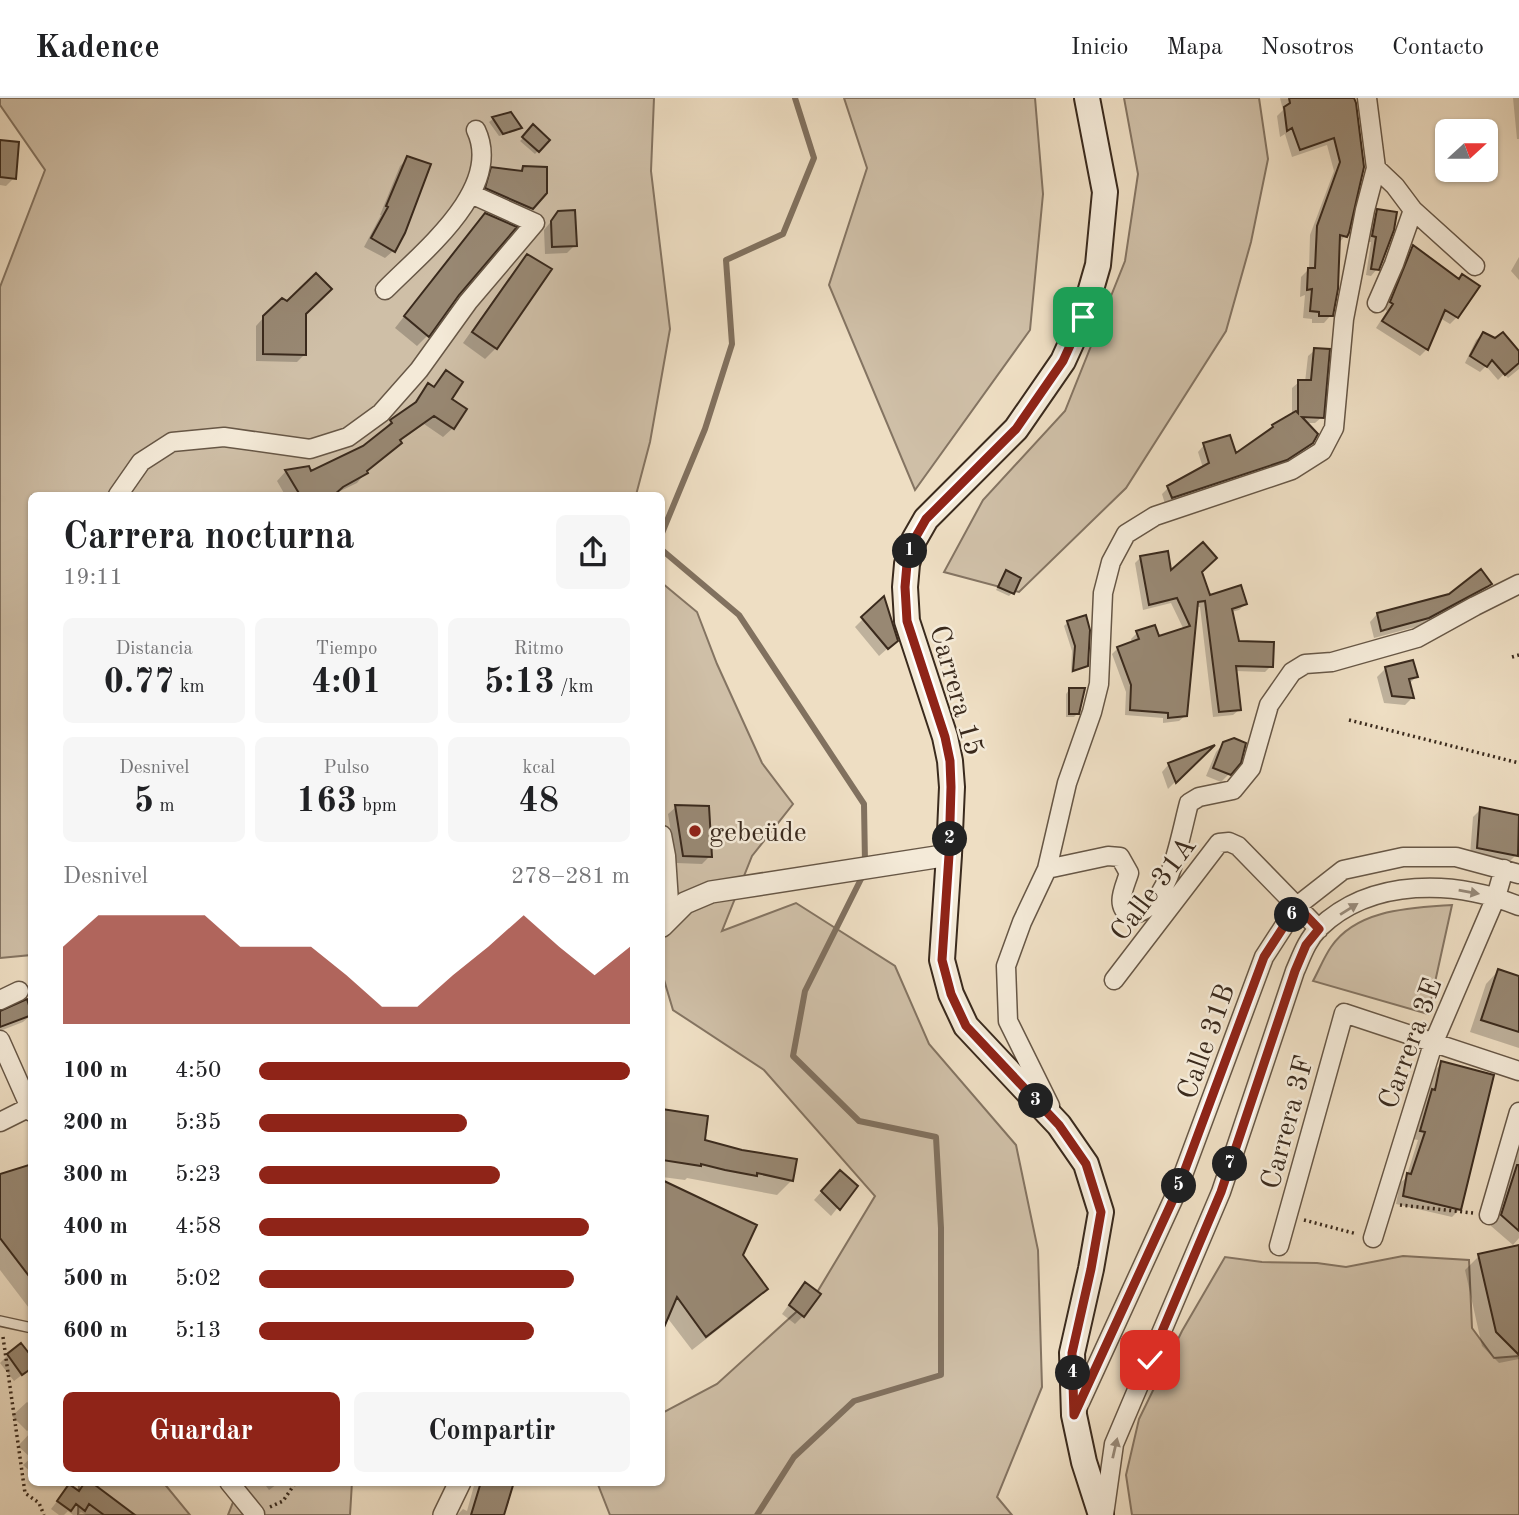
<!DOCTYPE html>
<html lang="es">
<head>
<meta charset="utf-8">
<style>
  :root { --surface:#fff; --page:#f6f6f6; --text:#202124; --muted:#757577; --line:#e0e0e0; --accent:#8f2418 }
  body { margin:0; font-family:"Old Standard TT",serif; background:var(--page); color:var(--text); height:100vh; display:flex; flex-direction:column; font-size:26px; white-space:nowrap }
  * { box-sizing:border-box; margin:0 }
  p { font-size:23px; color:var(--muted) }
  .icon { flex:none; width:38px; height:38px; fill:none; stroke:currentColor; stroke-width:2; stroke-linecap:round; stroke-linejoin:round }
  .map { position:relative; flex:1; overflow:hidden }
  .drawer { position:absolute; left:28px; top:394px; width:637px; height:994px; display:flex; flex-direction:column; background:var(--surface); border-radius:10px; box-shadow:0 2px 5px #0004 }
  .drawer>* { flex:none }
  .needle { width:46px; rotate:69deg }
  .fabs { position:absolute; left:1435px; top:21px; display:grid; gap:14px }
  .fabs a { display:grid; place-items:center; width:63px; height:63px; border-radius:10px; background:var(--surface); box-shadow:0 2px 5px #0004; font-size:35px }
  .pin { position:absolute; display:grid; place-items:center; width:60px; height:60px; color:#fff; margin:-30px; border-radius:14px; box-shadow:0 4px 10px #0006 }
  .km { position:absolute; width:35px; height:35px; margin:-18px; border-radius:50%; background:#222; color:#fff; font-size:19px; line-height:35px; text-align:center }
  .round { display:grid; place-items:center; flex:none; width:74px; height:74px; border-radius:10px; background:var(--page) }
  .overview { display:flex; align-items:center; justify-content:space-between; height:119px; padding:0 35px }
  h1 { font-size:38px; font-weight:800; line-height:52px }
  .metrics { display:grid; grid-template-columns:repeat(3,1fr); gap:10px; height:119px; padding:7px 35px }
  .metrics div { display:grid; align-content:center; border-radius:10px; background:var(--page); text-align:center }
  .metrics b { font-size:35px; font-weight:800 }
  .metrics small { font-size:19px; font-weight:400 }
  .metrics p { font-size:19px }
  .chart { height:196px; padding:14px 35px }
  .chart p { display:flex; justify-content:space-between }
  .chart svg { width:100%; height:126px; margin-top:7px; fill:var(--accent); opacity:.7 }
  .action { display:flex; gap:14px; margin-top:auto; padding:14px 35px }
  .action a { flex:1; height:80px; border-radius:10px; background:var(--accent); color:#fff; font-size:28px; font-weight:800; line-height:80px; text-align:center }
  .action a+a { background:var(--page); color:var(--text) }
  ul { padding:0 35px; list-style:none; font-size:23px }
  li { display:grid; grid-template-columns:112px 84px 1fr; align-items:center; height:52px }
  li i { height:18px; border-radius:9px; background:var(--accent) }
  header { display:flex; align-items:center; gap:42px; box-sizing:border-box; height:98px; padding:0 35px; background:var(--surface); border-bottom:2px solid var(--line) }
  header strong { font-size:33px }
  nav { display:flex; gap:38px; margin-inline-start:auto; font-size:24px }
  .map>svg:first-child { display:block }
</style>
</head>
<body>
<header>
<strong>Kadence</strong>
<nav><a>Inicio</a><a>Mapa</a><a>Nosotros</a><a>Contacto</a></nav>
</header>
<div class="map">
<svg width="1519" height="1417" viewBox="0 0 1519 1417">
  <rect width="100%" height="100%" fill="#eedec3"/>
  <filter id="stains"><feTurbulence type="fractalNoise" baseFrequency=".00286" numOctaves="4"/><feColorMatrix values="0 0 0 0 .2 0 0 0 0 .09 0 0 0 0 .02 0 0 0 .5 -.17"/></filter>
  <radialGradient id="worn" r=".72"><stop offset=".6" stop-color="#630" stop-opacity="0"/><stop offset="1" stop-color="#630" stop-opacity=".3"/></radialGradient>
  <path fill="#cfbfa7" stroke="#847462" stroke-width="2" d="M 0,0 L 654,0 L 651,73 L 670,231 L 650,344 L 636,397 L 32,397 L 31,857 L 0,860 L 0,189 L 45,72 L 0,7 Z
    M 844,0 L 1035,0 L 1043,96 L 1030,232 L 915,392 L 829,187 L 867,70 Z
    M 1124,0 L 1259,0 L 1268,61 L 1251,144 L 1226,233 L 1126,390 L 1019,494 L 944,474 L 983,402 L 1065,313 L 1125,163 L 1138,76 Z
    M 662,485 L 697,514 L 717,566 L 762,665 L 793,706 L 752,758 L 722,833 L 796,805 L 895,868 L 929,946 L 1016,1047 L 1038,1152 L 1042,1289 L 997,1399 L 1012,1417 L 610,1417 L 597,1384 L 662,1384 L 662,1315 L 717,1286 L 816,1196 L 875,1098 L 764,972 L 673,912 L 662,875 Z
    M 1452,807 L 1428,916 L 1313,883 C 1319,872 1324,859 1331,849 C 1357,811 1411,810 1452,807 Z
    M 1403,1158 L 1469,1162 L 1472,1230 L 1494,1260 L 1519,1258 L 1519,1417 L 1132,1417 L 1126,1377 L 1139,1321 L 1182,1233 L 1225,1159 L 1262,1164 L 1317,1165 L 1346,1169 Z
    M 79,1384 L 163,1384 L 190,1417 L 78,1417 Z
    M 241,1384 L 352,1384 L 350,1417 L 228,1417 Z"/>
  <path fill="#0003" d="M 1280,0 L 1353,0 L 1345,138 L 1338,146 L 1331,217 L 1324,225 L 1312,225 L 1312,221 L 1303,220 L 1305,197 L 1300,199 L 1301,179 L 1309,171 L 1310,137 L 1334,73 L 1327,47 L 1292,59 L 1285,36 L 1280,39 L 1277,18 L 1283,12 Z
    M 1513,0 L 1519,0 L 1519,41 L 1517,41 Z
    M 510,16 L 519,30 L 516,33 L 499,38 L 489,24 L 493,21 Z
    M 534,29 L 548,42 L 535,56 L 520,43 Z
    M 0,44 L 14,80 L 6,88 L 0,87 Z
    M 408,60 L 393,153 L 385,160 L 364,149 L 381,117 L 380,117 L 400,68 Z
    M 523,70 L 531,110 L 523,118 L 478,98 L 484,79 L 492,71 L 519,74 Z
    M 1378,113 L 1377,171 L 1371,178 L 1366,177 L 1371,144 L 1367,144 L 1372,119 Z
    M 559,114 L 575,147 L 567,155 L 545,156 L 544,132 Z
    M 475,128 L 458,196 L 427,238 L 417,248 L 395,230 Z
    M 1413,150 L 1457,219 L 1450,226 L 1440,220 L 1427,251 L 1420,258 L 1376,230 L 1387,213 L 1384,211 L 1406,156 Z
    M 528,159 L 550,172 L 496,250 L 485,261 L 463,245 L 517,169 Z
    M 1519,159 L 1519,182 L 1511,173 Z
    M 305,215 L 305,256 L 297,264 L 256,263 L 256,228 L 264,219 Z
    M 1483,236 L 1519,255 L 1519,271 L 1508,280 L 1504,276 L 1498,282 L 1486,268 L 1480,274 L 1465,265 L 1476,242 Z
    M 1315,252 L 1322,319 L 1315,325 L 1306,325 L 1312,344 L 1279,368 L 1165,406 L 1162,396 L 1168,390 L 1203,370 L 1198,354 L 1204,347 L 1235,358 L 1273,328 L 1292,318 L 1292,290 L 1299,284 L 1305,284 L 1308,258 Z
    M 446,274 L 453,330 L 443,339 L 424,326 L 399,344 L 400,345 L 391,354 L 366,374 L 357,385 L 332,397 L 285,397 L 277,383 L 286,373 L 308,370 L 310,375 L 363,349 L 383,334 L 391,323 L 411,310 L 419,297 L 429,287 L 432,290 Z
    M 1141,459 L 1170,475 L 1200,474 L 1209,499 L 1245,506 L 1239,512 L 1231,514 L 1238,545 L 1271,568 L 1265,574 L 1235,573 L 1240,611 L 1233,617 L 1213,619 L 1200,509 L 1195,509 L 1186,617 L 1179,623 L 1163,625 L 1163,620 L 1125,617 L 1126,594 L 1112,556 L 1118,550 L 1132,545 L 1131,541 L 1137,535 L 1158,540 L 1184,532 L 1171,505 L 1143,512 L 1135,465 Z
    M 1006,475 L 1012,495 L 1009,498 L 996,492 Z
    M 1489,486 L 1477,497 L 1419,528 L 1374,540 L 1370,524 L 1377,516 Z
    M 883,501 L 896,543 L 879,558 L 855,529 Z
    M 1068,524 L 1087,567 L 1071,575 L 1072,553 L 1064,528 Z
    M 1412,564 L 1416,579 L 1409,586 L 1412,600 L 1405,607 L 1384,605 L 1377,579 L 1385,571 Z
    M 1069,592 L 1078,615 L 1074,619 L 1066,619 L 1066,596 Z
    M 1224,645 L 1229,676 L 1221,684 L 1206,678 L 1216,654 Z
    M 1208,651 L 1168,691 L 1162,674 L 1169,666 Z
    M 676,709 L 710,758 L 702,766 L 676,765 L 668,716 Z
    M 1481,711 L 1516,757 L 1508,765 L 1470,757 L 1473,719 Z
    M 1498,873 L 1519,880 L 1519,950 L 1470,934 L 1486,886 Z
    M 0,913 L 31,917 L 23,924 L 0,933 Z
    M 1442,965 L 1460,1111 L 1452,1119 L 1396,1106 L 1400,1085 L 1406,1080 L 1418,1042 L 1413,1041 L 1425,1001 L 1428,998 L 1434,973 Z
    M 662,1013 L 706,1020 L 703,1043 L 792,1082 L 777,1097 L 687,1080 L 685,1082 L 662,1079 Z
    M 1519,1051 L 1519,1140 L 1513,1147 L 1491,1128 L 1508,1075 L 1514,1069 Z
    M 32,1068 L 32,1214 L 0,1172 L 0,1078 Z
    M 832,1082 L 855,1088 L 831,1118 L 814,1102 Z
    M 662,1083 L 755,1128 L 741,1158 L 766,1191 L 752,1205 L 692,1252 L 666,1218 L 662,1229 Z
    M 1519,1149 L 1519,1261 L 1499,1265 L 1482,1248 L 1465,1172 L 1479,1158 Z
    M 798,1194 L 803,1218 L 795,1226 L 782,1216 Z
    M 8,1257 L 27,1273 L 14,1283 L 0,1265 Z
    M 27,1304 L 32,1308 L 32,1329 L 27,1333 L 12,1318 Z
    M 32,1333 L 30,1357 L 32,1359 L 32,1375 L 23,1367 L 31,1360 L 18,1348 Z
    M 87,1384 L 132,1417 L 86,1417 L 81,1414 L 78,1417 L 73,1417 L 68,1413 L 64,1417 L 59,1417 L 51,1411 L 69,1388 L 78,1394 Z
    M 263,1384 L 280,1384 L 269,1392 Z
    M 475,1384 L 512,1384 L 502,1416 L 504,1417 L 457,1417 L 463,1411 L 467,1413 Z"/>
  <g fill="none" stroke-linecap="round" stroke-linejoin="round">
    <path stroke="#81715f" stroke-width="6" d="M 662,435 L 705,331 L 732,246 L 726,162 L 783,136 L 814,60 L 795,0
      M 662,452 L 739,517 L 864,706 L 865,765
      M 757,1417 L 794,1359 L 854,1303 L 941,1277 L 941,1130 L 936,1039 L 859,1023 L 793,958 L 805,893 L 864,775"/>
  </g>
  <path fill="#988873" stroke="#3a2a1d" stroke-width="2" d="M 1289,0 L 1354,0 L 1356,5 L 1364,69 L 1349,135 L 1347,139 L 1340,137 L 1338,191 L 1333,218 L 1319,218 L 1319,214 L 1310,213 L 1312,191 L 1307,192 L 1308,170 L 1315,170 L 1317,128 L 1340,64 L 1334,40 L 1300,52 L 1292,30 L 1287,33 L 1284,9 L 1290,5 Z
    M 511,14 L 522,30 L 503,36 L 492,19 Z
    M 533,26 L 550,42 L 539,54 L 522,39 Z
    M 0,42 L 19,44 L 16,81 L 0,79 Z
    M 407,58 L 431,66 L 405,135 L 395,154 L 371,140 L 388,109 L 386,108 Z
    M 523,68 L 547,69 L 547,95 L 533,111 L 485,90 L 491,69 L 522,73 Z
    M 1377,111 L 1397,114 L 1394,132 L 1379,172 L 1371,171 L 1376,139 L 1372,138 Z
    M 575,112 L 577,148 L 552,149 L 551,123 L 558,113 Z
    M 485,115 L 517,129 L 459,197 L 429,239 L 404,218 Z
    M 1413,147 L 1459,181 L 1462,176 L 1480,188 L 1458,220 L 1445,212 L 1428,252 L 1382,223 L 1393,206 L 1390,204 Z
    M 527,156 L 552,171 L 497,251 L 472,234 Z
    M 316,175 L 332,191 L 306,216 L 306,257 L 263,256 L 263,218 L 282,200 L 287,203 Z
    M 1483,234 L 1495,240 L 1503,234 L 1519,253 L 1519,265 L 1505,277 L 1492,262 L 1487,269 L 1470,258 Z
    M 1314,250 L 1330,251 L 1324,320 L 1302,319 L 1318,336 L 1313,345 L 1287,362 L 1172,400 L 1167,388 L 1209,365 L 1203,345 L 1230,337 L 1236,355 L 1273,329 L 1272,327 L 1296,313 L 1298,315 L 1298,282 L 1311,282 Z
    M 446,272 L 463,284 L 452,301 L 467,311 L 454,331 L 434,318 L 400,342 L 402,345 L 367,373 L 368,375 L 343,389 L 334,397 L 300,397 L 285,372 L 309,368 L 311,373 L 363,348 L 392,325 L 390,322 L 416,304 L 428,285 L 434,289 Z
    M 1203,444 L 1217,460 L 1202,474 L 1210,497 L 1241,487 L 1247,506 L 1232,511 L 1239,543 L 1274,544 L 1273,569 L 1236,568 L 1241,612 L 1219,614 L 1205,503 L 1198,504 L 1187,618 L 1168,620 L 1168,615 L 1130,612 L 1131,587 L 1117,549 L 1139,541 L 1136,533 L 1155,527 L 1159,538 L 1190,528 L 1177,500 L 1149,507 L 1140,458 L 1168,453 L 1171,472 Z
    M 1481,471 L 1492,486 L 1487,489 L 1429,520 L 1381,533 L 1377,515 L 1449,496 Z
    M 1006,472 L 1021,480 L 1014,496 L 998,489 Z
    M 884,498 L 898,543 L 888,551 L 861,519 Z
    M 1086,517 L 1090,532 L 1088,568 L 1073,573 L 1075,548 L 1067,523 Z
    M 1413,562 L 1418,579 L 1409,581 L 1414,600 L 1392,598 L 1385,569 Z
    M 1069,590 L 1085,590 L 1079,616 L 1069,616 Z
    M 1234,640 L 1246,645 L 1241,665 L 1231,677 L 1213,670 L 1223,644 Z
    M 1215,647 L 1176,685 L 1168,665 Z
    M 675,707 L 709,708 L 712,759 L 683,758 Z
    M 1480,709 L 1519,717 L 1518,758 L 1477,750 Z
    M 1498,871 L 1519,878 L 1519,934 L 1481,922 Z
    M 27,901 L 32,917 L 0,929 L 0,913 Z
    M 1441,963 L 1494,977 L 1461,1112 L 1403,1098 L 1407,1075 L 1411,1076 L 1425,1034 L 1420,1033 L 1432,991 L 1435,992 Z
    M 662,1011 L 708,1018 L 705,1042 L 742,1052 L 797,1061 L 793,1083 L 757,1075 L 757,1078 L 725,1072 L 701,1066 L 701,1068 L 662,1062 Z
    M 32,1066 L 32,1182 L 0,1140 L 0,1076 Z
    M 1517,1067 L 1519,1067 L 1519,1133 L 1501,1117 Z
    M 840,1072 L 858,1088 L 840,1112 L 821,1093 Z
    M 662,1082 L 757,1127 L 743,1157 L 768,1191 L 706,1239 L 677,1199 L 662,1234 Z
    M 1519,1147 L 1519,1257 L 1496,1234 L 1478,1156 Z
    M 805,1184 L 821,1196 L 804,1219 L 789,1207 Z
    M 21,1245 L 32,1259 L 32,1270 L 22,1277 L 7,1256 Z
    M 85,1384 L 91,1384 L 135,1417 L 104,1417 L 89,1406 L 85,1413 L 76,1406 L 71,1413 L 57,1403 L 69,1386 L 79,1393 Z
    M 481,1384 L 514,1384 L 504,1417 L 471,1417 Z"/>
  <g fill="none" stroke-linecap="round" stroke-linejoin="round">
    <defs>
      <path id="service" d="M 0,1223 L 32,1230"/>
      <path id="minor" d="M 1376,70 L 1395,88 L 1413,112 L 1475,168
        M 385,192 C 421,155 504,91 476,32
        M 1377,205 L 1394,166 L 1413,112
        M 118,397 L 141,364 L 172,344 L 224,339 L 310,351 L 348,339 L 381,315 L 419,272 L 468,204 L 535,125 L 471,96
        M 662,737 L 666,758 L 670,819
        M 1047,771 L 1108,758 L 1120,759 L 1129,775 C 1124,791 1114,808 1131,818 C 1139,815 1148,811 1154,804 C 1174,780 1181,735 1189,705 L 1199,699 L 1233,692 L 1251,670 L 1269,607 L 1292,574 L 1305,566 L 1332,564 L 1417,540 L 1475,508 L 1519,486
        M 1114,882 L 1219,745 L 1229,744 L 1238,748 L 1319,831
        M 0,902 L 19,893
        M 0,942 L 32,1014
        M 1050,1008 L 1008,923 L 1006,868 L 1022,824 L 1047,771 L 1067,685 L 1092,614 L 1099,586 L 1103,495 L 1111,464 L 1126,436 L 1155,418 L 1292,372 L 1322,353 L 1334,330 L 1344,221 L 1365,112 L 1376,70 L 1367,0
        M 0,1024 L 32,1008
        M 1489,1117 L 1519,1014
        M 1373,1140 L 1433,946 L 1496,799 L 1504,771
        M 1279,1148 L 1344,915 L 1519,973
        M 1076,1313 L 1177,1093 L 1264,859 L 1297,808 L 1343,772 L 1403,759 L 1456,759 L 1519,776
        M 229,1384 L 255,1416
        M 1104,1417 L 1114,1346 L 1221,1094 L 1295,873 C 1302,857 1307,842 1319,830 C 1372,779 1456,782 1519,808"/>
      <path id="tertiary" d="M 662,828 L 685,805 L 711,794 L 949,757
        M 444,1417 L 460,1384"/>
      <path id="secondary" d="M 1087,0 L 1105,94 L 1098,167 L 1083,219 L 1063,263 L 1016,331 L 926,421 L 914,442 L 907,466 L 905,489 L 907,523 L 945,639 L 950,663 L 952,689 L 949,757 L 942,862 L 951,896 L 966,928 L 1059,1027 L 1086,1066 L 1101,1114 L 1091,1171 L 1072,1255 L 1074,1317 L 1084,1364 L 1101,1417"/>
    </defs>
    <use href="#service" stroke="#675746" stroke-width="12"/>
    <use href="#minor" stroke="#675746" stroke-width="21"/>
    <use href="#tertiary" stroke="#675746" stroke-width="24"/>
    <use href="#secondary" stroke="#3a2a1d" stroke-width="28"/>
    <path stroke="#3a2a1d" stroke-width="3.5" stroke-dasharray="2 3.5" stroke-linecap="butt" d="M 1512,559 L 1519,557
      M 1349,622 L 1519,665
      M 1400,1107 L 1473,1115
      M 1304,1122 L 1357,1136
      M 3,1239 L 25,1395 L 39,1405 L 44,1417
      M 270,1409 L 283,1403 L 296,1384"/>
    <use href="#service" stroke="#f4ead8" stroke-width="9"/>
    <use href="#minor" stroke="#f4ead8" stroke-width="18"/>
    <use href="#tertiary" stroke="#f4ead8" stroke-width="21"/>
    <use href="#secondary" stroke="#f4ead8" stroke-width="24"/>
  </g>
  <defs><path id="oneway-solid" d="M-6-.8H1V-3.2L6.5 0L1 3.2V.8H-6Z" transform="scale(1.75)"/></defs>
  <g fill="#978a7a">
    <use href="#oneway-solid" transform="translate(1469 794) rotate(10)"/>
    <use href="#oneway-solid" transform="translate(1349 811) rotate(-32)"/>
    <use href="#oneway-solid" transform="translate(1115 1350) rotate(-77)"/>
  </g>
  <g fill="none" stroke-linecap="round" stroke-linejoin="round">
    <defs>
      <path id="route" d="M 1083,219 L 1063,263 L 1016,331 L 926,421 L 914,442 L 907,466 L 905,489 L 907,523 L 945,639 L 950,663 L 951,689 L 949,757 L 942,862 L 951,896 L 966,928 L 1059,1027 L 1086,1066 L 1101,1114 L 1091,1171 L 1072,1255 L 1074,1317 L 1177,1093 L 1264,859 L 1297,808 L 1319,831 L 1306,847 L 1295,873 L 1221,1094 L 1150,1262"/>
    </defs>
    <use href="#route" stroke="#fff" stroke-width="14"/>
    <use href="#route" stroke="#8f2418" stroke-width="9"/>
  </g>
  <circle fill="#8f2418" stroke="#f4ead8" stroke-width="2.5" cx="695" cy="733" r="7"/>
  <g text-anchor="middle" stroke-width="5" stroke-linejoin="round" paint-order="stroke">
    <g font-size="28" fill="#3a2a1d" stroke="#f4ead8">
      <text transform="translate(958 592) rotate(74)" y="10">Carrera 15</text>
      <text transform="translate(1152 790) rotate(-53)" y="10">Calle 31A</text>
      <text transform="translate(1205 943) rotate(-70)" y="10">Calle 31B</text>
      <text transform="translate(1409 945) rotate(-70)" y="10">Carrera 3E</text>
      <text transform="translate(1286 1024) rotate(-75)" y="10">Carrera 3F</text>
    </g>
    <g font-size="28" fill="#3a2a1d" stroke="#f4ead8" text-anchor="start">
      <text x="709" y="743">gebeüde</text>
    </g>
  </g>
  <rect width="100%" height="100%" filter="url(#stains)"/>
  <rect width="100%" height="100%" fill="url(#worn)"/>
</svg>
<div class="fabs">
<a><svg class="needle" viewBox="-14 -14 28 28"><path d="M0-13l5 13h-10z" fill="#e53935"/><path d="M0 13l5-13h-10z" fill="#757577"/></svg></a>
</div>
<div class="pin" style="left:1083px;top:219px;background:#1e9e55"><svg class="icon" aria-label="arrive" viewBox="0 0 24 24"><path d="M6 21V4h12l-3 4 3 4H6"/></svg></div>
<div class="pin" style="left:1150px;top:1262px;background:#d93025"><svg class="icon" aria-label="check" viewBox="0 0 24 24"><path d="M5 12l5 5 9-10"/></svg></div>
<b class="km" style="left:910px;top:453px">1</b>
<b class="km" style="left:950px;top:741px">2</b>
<b class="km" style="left:1036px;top:1003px">3</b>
<b class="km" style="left:1073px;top:1275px">4</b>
<b class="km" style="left:1179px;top:1088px">5</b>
<b class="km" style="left:1292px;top:817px">6</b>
<b class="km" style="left:1230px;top:1066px">7</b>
<section class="drawer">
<div class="overview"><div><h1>Carrera nocturna</h1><p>19:11</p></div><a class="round"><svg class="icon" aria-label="share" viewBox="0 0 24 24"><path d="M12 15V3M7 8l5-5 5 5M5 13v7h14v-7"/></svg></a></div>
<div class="metrics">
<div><p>Distancia</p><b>0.77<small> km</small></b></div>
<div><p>Tiempo</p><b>4:01</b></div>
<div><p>Ritmo</p><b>5:13<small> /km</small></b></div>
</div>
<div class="metrics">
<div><p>Desnivel</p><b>5<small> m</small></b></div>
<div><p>Pulso</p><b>163<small> bpm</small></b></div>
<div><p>kcal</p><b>48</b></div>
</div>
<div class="chart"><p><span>Desnivel</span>278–281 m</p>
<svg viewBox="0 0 160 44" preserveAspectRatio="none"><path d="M0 44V17L10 6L20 6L30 6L40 6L50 17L60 17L70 17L80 27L90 38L100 38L110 27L120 17L130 6L140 17L150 27L160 17V44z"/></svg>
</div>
<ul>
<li><b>100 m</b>4:50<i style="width:100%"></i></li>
<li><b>200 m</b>5:35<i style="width:56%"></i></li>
<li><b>300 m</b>5:23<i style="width:65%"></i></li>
<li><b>400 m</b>4:58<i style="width:89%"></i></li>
<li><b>500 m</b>5:02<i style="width:85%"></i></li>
<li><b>600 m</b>5:13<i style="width:74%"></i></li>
</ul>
<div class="action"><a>Guardar</a><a>Compartir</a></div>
</section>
</div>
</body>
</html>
